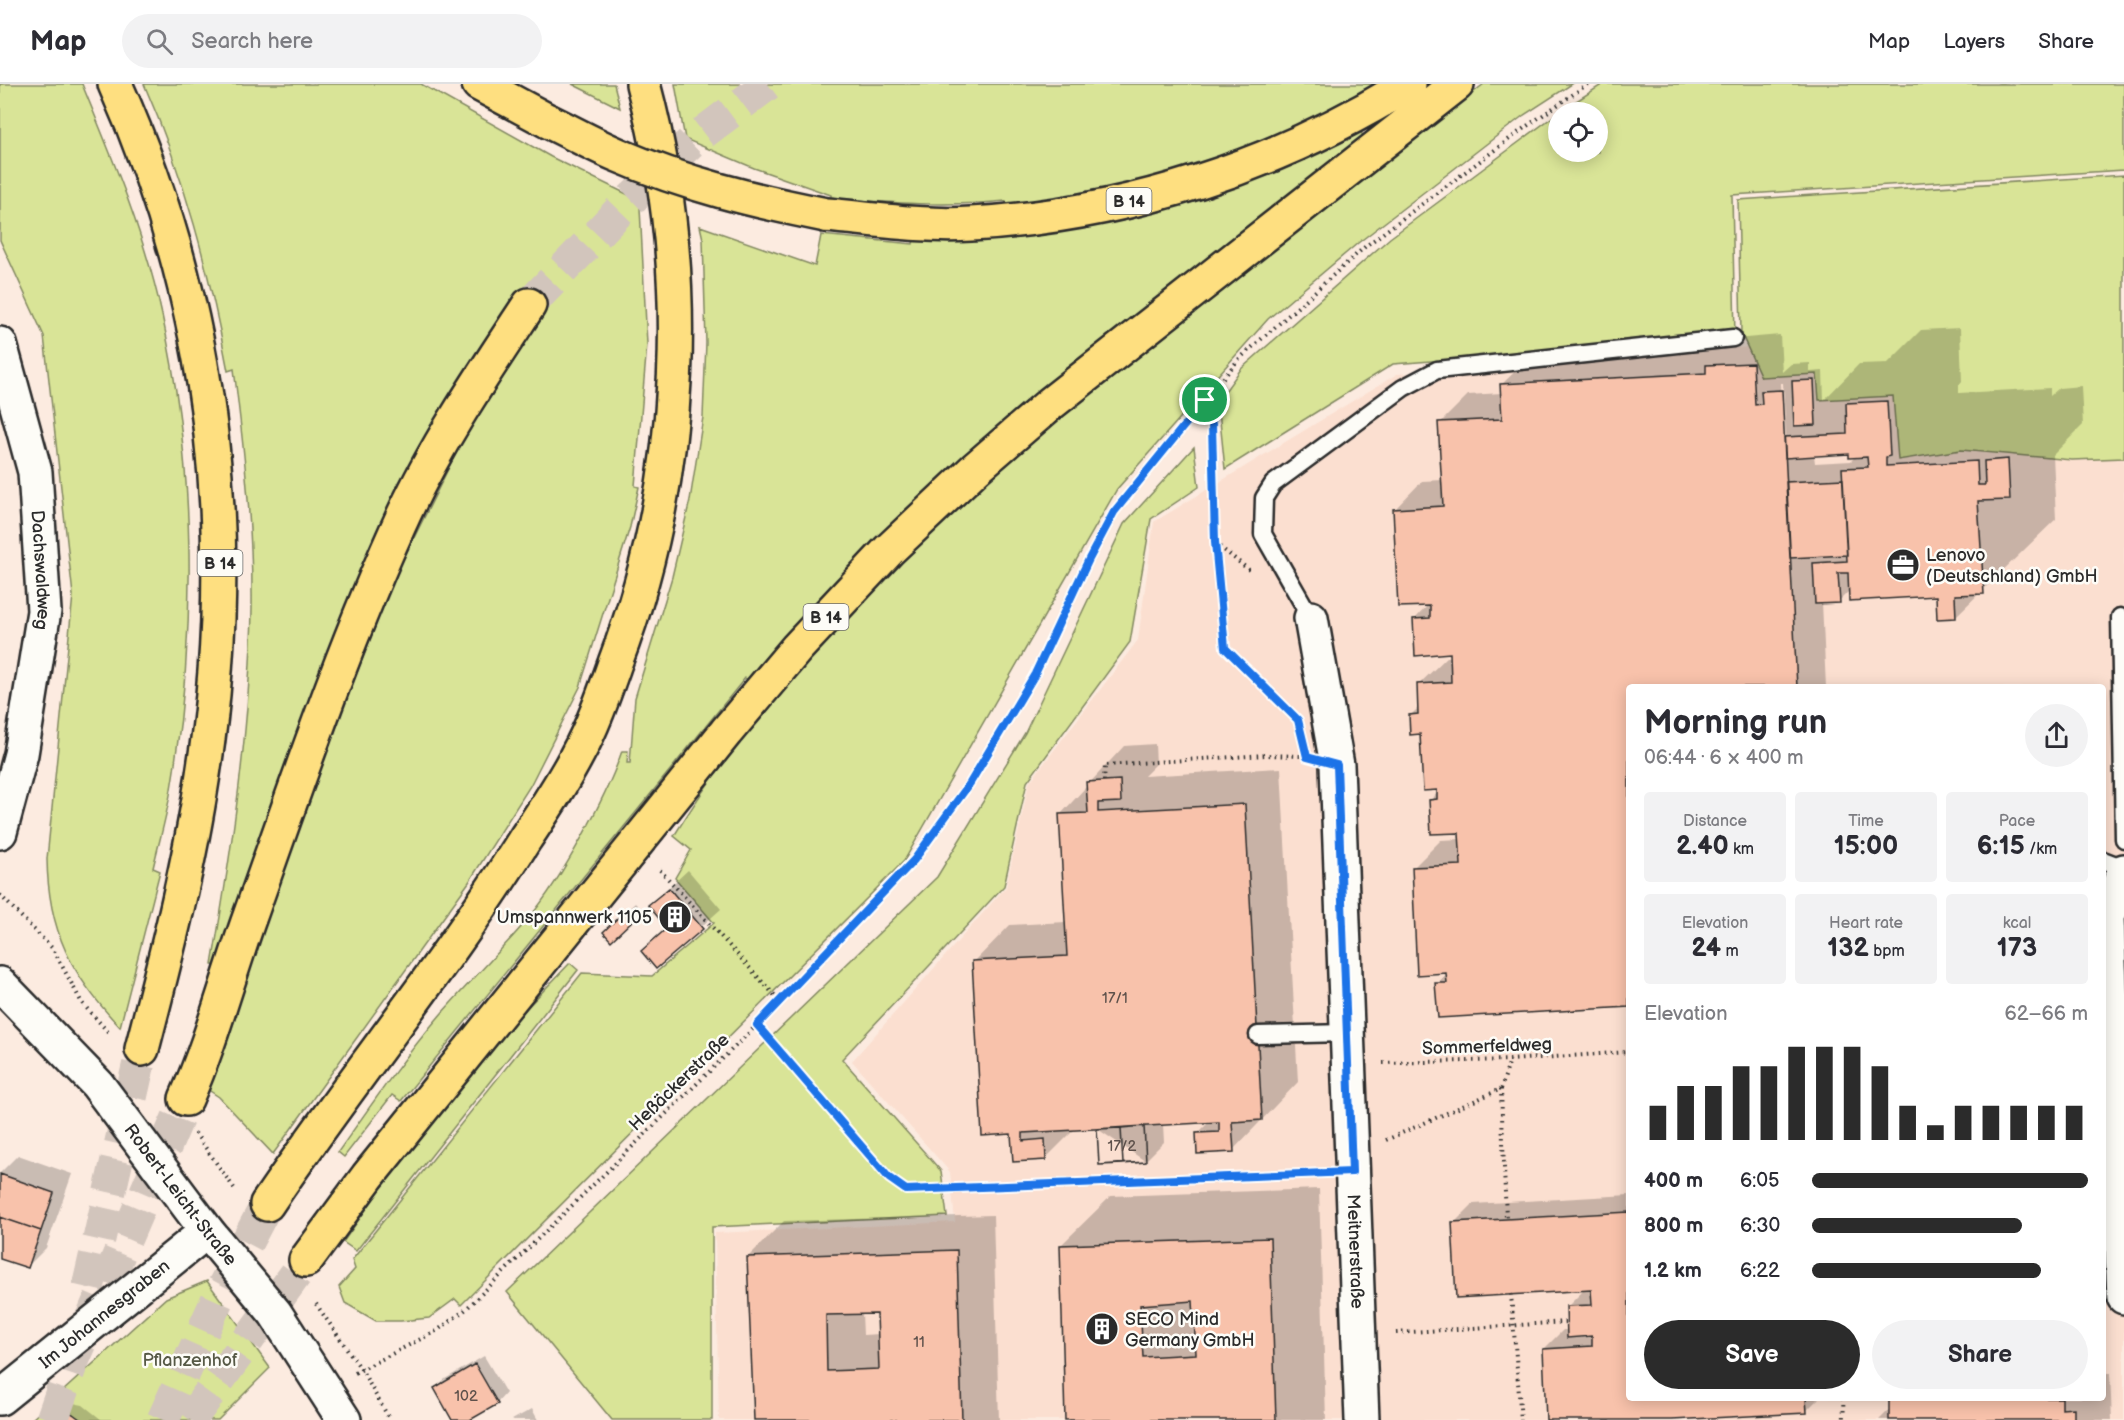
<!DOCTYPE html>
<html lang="en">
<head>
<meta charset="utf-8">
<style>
  :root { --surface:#fff; --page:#f2f2f3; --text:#2b2b33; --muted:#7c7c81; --line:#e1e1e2; --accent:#2b2b2b }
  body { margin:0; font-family:"Balsamiq Sans",sans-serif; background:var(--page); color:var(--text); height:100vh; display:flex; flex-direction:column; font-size:22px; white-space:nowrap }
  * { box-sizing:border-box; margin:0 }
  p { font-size:20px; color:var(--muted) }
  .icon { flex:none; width:33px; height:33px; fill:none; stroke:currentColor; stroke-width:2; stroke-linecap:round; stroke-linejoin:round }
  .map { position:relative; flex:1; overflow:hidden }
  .drawer { position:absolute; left:1626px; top:600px; width:480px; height:717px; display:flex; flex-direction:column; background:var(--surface); border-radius:6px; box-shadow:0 3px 15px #0003 }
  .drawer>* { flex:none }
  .fabs { position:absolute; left:1548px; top:18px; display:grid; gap:12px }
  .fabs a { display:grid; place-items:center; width:60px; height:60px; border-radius:50%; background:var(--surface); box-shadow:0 3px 15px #0003; font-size:30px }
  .pin { position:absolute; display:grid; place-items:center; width:51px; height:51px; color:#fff; margin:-26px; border:3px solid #fff; border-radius:50%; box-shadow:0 2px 6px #0007 }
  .round { display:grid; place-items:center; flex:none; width:63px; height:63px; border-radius:32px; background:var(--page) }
  .headline { display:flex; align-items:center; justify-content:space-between; height:102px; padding:0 18px }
  h1 { font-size:33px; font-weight:700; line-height:45px }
  .figures { display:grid; grid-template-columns:repeat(3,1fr); gap:9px; height:102px; padding:6px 18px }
  .figures div { display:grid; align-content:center; border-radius:6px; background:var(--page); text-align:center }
  .figures b { font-size:26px; font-weight:700 }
  .figures small { font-size:16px; font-weight:400 }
  .figures p { font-size:16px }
  .chart { height:168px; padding:12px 18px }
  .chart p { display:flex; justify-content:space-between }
  .chart svg { width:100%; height:108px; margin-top:6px; stroke:var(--accent); stroke-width:6 }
  .cta { display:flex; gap:12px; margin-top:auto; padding:12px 18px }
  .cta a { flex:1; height:69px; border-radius:36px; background:var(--accent); color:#fff; font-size:24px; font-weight:700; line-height:69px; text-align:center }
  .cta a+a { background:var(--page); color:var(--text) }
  ul { padding:0 18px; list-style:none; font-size:20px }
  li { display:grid; grid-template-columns:96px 72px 1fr; align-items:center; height:45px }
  li i { height:15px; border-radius:8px; background:var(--accent) }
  header { display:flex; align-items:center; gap:36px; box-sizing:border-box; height:84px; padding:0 30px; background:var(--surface); border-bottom:2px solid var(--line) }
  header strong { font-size:28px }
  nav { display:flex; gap:33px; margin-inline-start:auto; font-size:21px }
  .search { width:420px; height:54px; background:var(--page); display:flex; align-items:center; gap:15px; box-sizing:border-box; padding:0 21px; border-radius:33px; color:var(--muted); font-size:22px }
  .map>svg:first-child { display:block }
</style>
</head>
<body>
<header>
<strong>Map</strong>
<div class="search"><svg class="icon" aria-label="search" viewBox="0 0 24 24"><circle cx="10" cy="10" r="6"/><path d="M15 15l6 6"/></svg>Search here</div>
<nav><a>Map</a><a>Layers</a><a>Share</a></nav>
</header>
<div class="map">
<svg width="2124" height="1336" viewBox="0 0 2124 1336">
  <rect width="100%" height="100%" fill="#fcebe0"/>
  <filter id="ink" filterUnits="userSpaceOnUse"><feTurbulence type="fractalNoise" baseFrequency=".0167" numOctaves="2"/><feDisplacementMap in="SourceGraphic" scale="12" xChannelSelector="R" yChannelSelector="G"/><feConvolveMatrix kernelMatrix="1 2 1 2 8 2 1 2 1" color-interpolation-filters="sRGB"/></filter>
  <g filter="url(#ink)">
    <path fill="#fbdfd0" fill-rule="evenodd" d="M 2124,97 L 2124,1336 L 719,1336 L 715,1149 L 955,1138 L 950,1088 L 852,977 L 1006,803 L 1029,699 L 1138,556 L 1154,438 L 1397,290 L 1749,263 ZM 1629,603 L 2103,603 L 2103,1314 L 1629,1314 Z"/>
    <path fill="#d9e497" stroke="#828861" stroke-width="1.5" d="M 0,0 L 82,0 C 113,75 145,152 162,231 C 196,386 197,549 171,705 C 167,731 159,758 153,784 L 160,787 L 120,943 C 71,891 48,847 47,775 L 73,511 L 44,252 L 0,156 Z
      M 144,0 L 421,0 L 551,73 L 639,116 L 640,124 L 647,260 L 635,402 L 639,403 L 630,443 L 580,603 L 530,702 L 469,798 L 273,1070 L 219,1013 L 204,1003 L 306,719 L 394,494 L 468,345 L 518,213 L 480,265 L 427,354 L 217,882 L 212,881 C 232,763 250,645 252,525 C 253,444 244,365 234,285 L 228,287 C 209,186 185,94 144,0 Z
      M 572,0 L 614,0 L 620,24 Z
      M 675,0 L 1378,0 C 1296,43 1219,81 1129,104 C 1089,114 1046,116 1006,121 L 1006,117 C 947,123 890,119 831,114 L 831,111 L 754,84 L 685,55 Z
      M 1484,0 L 1572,0 L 1524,31 L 1358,159 L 1268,235 L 1117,405 L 904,777 L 461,1221 L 455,1215 L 429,1234 L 401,1237 L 376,1237 L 345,1219 L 339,1203 L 355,1185 L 352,1176 L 582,889 L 652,892 L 714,839 L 675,794 L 691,766 L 674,752 C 799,548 986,391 1171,244 C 1275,162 1379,81 1484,0 Z
      M 1603,0 L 2124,0 L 2124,86 L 1732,111 L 1735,253 L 1393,280 L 1225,385 L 1218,317 L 1241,285 L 1390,154 L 1558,29 L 1558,68 L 1598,68 L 1598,28 L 1559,28 Z
      M 1359,45 L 1365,55 L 960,378 C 884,446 816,521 749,597 L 745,594 L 401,1017 L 392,1011 L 344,1073 L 338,1068 C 371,1021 404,973 442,929 C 470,897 501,867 529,834 C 561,796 606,714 622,667 L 628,667 L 627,679 L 630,679 L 635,614 L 672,493 L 690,416 L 703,333 L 706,259 L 703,155 L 700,142 L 815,182 L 821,151 L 913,160 L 914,154 Z
      M 2124,91 L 2124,374 L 2072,376 L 1961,366 L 1898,376 L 1893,312 L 1819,316 L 1817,290 L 1761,293 L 1741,249 L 1738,116 Z
      M 1194,363 L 1199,403 L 1151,435 L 1130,558 L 1027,698 L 1004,802 L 842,975 L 941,1087 L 947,1132 L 712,1143 L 712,1336 L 612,1336 L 507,1208 L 937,793 L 1025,649 L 1124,440 Z
      M 570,879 L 578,886 L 356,1167 L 343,1158 L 397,1082 L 515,930 L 519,932 Z
      M 207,1197 L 270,1284 L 218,1336 L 31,1336 L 166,1214 Z"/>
    <path fill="#0003" fill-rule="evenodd" d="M 1960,244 L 1962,297 L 1959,301 L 1959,309 L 2050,304 L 2050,312 L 2059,304 L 2081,302 L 2083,341 L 2053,371 L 2056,435 L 1956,532 L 1938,511 L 1850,506 L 1839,517 L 1822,518 L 1826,603 L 1629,603 L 1629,922 L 1437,900 L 1449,888 L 1413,784 L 1441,756 L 1461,755 L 1461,748 L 1431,716 L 1438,708 L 1421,649 L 1411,631 L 1419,623 L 1418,601 L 1447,573 L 1452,573 L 1451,568 L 1414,536 L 1429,520 L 1394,426 L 1422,397 L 1443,396 L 1440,339 L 1468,311 L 1502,309 L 1501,301 L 1530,273 L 1780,251 L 1782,288 L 1791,280 L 1810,279 L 1810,288 L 1823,287 L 1824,316 L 1859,280 L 1888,279 L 1921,246 ZM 1780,299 L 1783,299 L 1786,354 L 1783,356 ZM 1850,369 L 1856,372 L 1851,377 L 1815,379 L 1814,371 Z
      M 1155,660 L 1156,680 L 1144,692 L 1281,684 L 1298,998 L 1233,1066 L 1197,1050 L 1210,1037 L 1163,1040 L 1164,1058 L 1145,1077 L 1099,1046 L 1101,1043 L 1075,1045 L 1045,1075 L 1014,1076 L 1013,1049 L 974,878 L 1010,841 L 1066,838 L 1060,731 L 1124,662 Z
      M 688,786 L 721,825 L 656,883 L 643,867 L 668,843 L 650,821 Z
      M 635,819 L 641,825 L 611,855 L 605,848 Z
      M 18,1071 L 72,1090 L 46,1164 L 27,1183 L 0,1173 L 0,1089 Z
      M 1319,1105 L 1326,1336 L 1066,1336 L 1061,1161 L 1111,1112 Z
      M 1629,1111 L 1629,1314 L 1819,1314 L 1806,1327 L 1649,1336 L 1548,1336 L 1544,1265 L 1563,1246 L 1568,1246 L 1567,1223 L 1585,1205 L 1454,1139 L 1473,1120 Z
      M 993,1131 L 999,1336 L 755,1336 L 748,1173 L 784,1137 ZM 879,1228 L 879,1250 L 863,1251 L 862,1229 Z
      M 484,1272 L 506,1309 L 497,1319 L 467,1336 L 454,1336 L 435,1304 L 445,1295 Z
      M 2103,1289 L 2110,1289 L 2112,1336 L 1879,1336 L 1891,1324 L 1890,1314 L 2103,1314 Z
      M 73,1319 L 83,1321 L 102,1336 L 66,1336 L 64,1329 Z
      M 532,1325 L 538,1336 L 512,1336 Z"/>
    <path fill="#f8c2ab" stroke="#2b2b2b" stroke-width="1.5" fill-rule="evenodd" d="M 1753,279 L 1755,321 L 1762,320 L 1761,307 L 1782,306 L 1797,603 L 1629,603 L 1629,923 L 1438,934 L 1435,899 L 1447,899 L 1446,889 L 1417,891 L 1412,783 L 1461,781 L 1459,749 L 1431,750 L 1429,716 L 1437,715 L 1437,706 L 1423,707 L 1420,650 L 1410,651 L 1409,631 L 1418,630 L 1417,600 L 1451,598 L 1450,569 L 1415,572 L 1413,535 L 1430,534 L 1430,522 L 1398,523 L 1393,425 L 1443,422 L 1438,338 L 1502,335 L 1500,300 L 1706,289 L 1706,281 Z
      M 1814,296 L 1816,341 L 1794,342 L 1792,297 Z
      M 1887,317 L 1890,372 L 1886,373 L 1886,382 L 1977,377 L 1978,401 L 1985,401 L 1984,377 L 2008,375 L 2010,416 L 1978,417 L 1984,510 L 1955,511 L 1956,534 L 1937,535 L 1936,512 L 1849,517 L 1848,489 L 1838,489 L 1840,519 L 1815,520 L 1813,479 L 1847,477 L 1842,384 L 1868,383 L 1867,373 L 1849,374 L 1849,370 L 1785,374 L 1784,353 L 1847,350 L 1846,319 Z
      M 1843,395 L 1847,471 L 1790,474 L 1786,398 Z
      M 1120,696 L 1121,718 L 1098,719 L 1098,728 L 1245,720 L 1262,1036 L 1232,1038 L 1234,1068 L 1197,1070 L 1196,1049 L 1219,1048 L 1219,1038 L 1023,1049 L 1023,1057 L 1045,1055 L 1046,1076 L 1013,1078 L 1011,1050 L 982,1052 L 972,877 L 1067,872 L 1059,730 L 1088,729 L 1086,698 Z
      M 669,804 L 703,845 L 656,885 L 641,867 L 667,844 L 648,821 Z
      M 625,827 L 633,836 L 611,857 L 603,848 Z
      M 1144,1042 L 1146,1078 L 1099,1081 L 1097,1045 Z
      M 1144,1042 L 1146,1078 L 1123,1080 L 1121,1044 Z
      M 1121,1044 L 1123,1080 L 1099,1081 L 1097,1045 Z
      M 0,1090 L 54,1109 L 41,1147 L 0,1133 Z
      M 1629,1128 L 1629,1314 L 1806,1314 L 1807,1329 L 1672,1336 L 1546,1336 L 1543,1265 L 1592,1262 L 1592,1252 L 1567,1254 L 1566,1222 L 1592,1221 L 1591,1206 L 1456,1214 L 1452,1138 Z
      M 0,1133 L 41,1147 L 28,1184 L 0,1175 Z
      M 1270,1154 L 1276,1336 L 1065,1336 L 1060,1161 ZM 1193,1217 L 1196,1270 L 1143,1273 L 1140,1221 Z
      M 957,1166 L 962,1336 L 754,1336 L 747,1173 ZM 877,1230 L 879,1285 L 827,1287 L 826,1231 Z
      M 475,1280 L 498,1320 L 470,1336 L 452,1336 L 434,1304 Z
      M 1889,1314 L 2062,1314 L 2062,1325 L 2074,1324 L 2074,1336 L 1889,1336 Z
      M 68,1327 L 73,1330 L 81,1336 L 64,1336 L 63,1328 Z"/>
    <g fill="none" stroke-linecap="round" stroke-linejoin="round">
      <path stroke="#d2c5bc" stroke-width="33" stroke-dasharray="33 16" stroke-linecap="butt" d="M 529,221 L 626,120 L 691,58 L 768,0
        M 88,1204 L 142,965
        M 52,1336 L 70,1284 L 186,1015
        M 163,1336 L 222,1205 L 267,1120
        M 190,1336 L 306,1176"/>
      <defs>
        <path id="lane" d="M 2120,533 L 2124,755
          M 1311,534 L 1263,450 L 1264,414 L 1273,400 L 1403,304 L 1437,286 L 1733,254
          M 2103,776 L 2124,784
          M 1258,951 L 1346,949"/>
        <g id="street">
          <path id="s1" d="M 0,260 L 35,388 L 44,527 L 21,670 L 0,748"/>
          <path id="s2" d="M 1311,534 L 1337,681 L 1362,1336"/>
          <path d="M 2124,787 L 2107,833 L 2124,1213"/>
          <path id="s3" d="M 0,900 L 97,1000 L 207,1147 L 275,1229 L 344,1336"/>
          <path id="s4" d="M 0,1314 L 207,1147"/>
        </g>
        <path id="highway" d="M 115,0 C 216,226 241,466 200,709 C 186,795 164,880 142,965
          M 479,0 L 548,37
          M 826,131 C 873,135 924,143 971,140 C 1127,131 1277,82 1409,0
          M 186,1015 C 212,956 228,893 250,832 C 298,697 344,560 404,430 C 438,357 485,288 529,221
          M 267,1120 C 350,997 446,881 525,755 C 543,728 562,700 577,671 C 593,642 604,610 615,579 C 685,395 694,190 643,0
          M 306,1176 L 368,1092 L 726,648 L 797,564 L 889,466 L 976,384 L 1050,320 L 1457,0"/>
      </defs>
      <use href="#lane" stroke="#2b2b2b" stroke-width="21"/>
      <use href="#street" stroke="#2b2b2b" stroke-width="38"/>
      <use href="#highway" stroke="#2b2b2b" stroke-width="38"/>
      <path stroke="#2b2b2b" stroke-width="4" stroke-dasharray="1.5 4.5" stroke-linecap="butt" d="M 1205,316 L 1212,340 L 1214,458 L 1225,564 L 1291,629
        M 1215,459 L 1249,486
        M 1104,697 L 1105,681 L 1265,671 L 1300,672
        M 660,786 L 779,916
        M 0,811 L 53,865 L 82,919 L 110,950
        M 757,941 L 889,1094 L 906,1106 L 1318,1090
        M 1383,979 L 1510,976 L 1629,968
        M 1501,1005 L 1506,1135
        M 195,1049 L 234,1104
        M 1386,1056 L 1501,1005 L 1510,976
        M 1511,1210 L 1521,1336
        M 316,1220 L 361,1285 L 390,1336
        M 1396,1249 L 1566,1238
        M 355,1289 L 438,1246 L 465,1226 L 757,941 L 914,775 L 970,699 L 1035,590 L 1089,475 L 1114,428 L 1238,276 L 1367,161 L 1527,42 L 1588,0
        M 1843,1314 L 1844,1336"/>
      <use href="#lane" stroke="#fdfcf7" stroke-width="16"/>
      <use href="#street" stroke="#fdfcf7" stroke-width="33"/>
      <use href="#highway" stroke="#fedf80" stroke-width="33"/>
      <defs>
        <path id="highway-bridge" d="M 548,37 C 571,48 594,61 618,71 C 685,100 755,117 826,131"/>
      </defs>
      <use href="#highway-bridge" stroke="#2b2b2b" stroke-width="38" stroke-linecap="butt"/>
      <use href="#highway-bridge" stroke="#fedf80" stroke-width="33"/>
    </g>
  </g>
  <g fill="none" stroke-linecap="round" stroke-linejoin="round" filter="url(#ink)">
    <defs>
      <path id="route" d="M 1205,316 L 1212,340 L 1215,458 L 1225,564 L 1298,636 L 1307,673 L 1337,681 L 1352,1088 L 906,1106 L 889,1094 L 757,941 L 914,776 L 970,699 L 1035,590 L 1089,475 L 1114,428 Z"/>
    </defs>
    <use href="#route" stroke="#fff" stroke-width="12"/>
    <use href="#route" stroke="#1a73e8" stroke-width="8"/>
  </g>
  <defs>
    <symbol id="office-disc" viewBox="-11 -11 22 22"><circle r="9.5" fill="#2b2b2b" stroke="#fdfcf7"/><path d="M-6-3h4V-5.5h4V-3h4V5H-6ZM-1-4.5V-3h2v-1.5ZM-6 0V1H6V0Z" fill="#fff"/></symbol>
    <symbol id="building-disc" viewBox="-11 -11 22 22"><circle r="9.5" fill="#2b2b2b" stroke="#fdfcf7"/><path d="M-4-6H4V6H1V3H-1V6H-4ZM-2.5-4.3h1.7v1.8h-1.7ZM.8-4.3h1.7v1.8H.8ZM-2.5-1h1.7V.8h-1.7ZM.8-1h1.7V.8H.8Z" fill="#fff"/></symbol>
  </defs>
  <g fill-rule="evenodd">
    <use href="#office-disc" x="1884" y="462" width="38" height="38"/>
    <use href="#building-disc" x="656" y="814" width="38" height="38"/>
    <use href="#building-disc" x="1083" y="1226" width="38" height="38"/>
  </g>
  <g text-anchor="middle" stroke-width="5" stroke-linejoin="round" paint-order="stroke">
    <g font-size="15" fill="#5e514b">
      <text x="1115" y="919">17/1</text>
      <text x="1122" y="1067">17/2</text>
      <text x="919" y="1263">11</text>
      <text x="466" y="1317">102</text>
    </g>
    <g fill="#fdfcf7" stroke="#6a6a68" stroke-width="1.5">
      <rect x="1106.5" y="104" width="45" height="26" rx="4.5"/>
      <rect x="197.5" y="466" width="45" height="26" rx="4.5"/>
      <rect x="803.5" y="520" width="45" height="26" rx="4.5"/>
    </g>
    <g font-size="16" font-weight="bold" fill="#2b2b2b">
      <text x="1129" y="123">B 14</text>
      <text x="220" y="485">B 14</text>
      <text x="826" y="539">B 14</text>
    </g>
    <g font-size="18" fill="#2b2b2b" stroke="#fdfcf7" text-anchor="start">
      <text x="1926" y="477">Lenovo<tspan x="1926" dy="21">(Deutschland) GmbH</tspan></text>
      <text x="652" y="839" text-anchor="end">Umspannwerk 1105</text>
      <text x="1125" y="1241">SECO Mind<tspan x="1125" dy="21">Germany GmbH</tspan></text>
    </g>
    <g font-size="18" fill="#2b2b2b" stroke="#fdfcf7">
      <text dy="6" stroke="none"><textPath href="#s1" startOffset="231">Dachswaldweg</textPath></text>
      <text transform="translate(1487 962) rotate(-2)" y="6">Sommerfeldweg</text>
      <text transform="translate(679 998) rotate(-44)" y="6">Heßäckerstraße</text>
      <text dy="6" stroke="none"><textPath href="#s3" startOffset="278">Robert-Leicht-Straße</textPath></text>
      <text dy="6" stroke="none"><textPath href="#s2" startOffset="636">Meitnerstraße</textPath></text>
      <text dy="6" stroke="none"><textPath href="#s4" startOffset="134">Im Johannesgraben</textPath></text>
    </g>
    <g font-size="18" fill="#565946" stroke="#fdfcf7">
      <text x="190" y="1282">Pflanzenhof</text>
    </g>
  </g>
</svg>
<div class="fabs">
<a><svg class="icon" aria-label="locate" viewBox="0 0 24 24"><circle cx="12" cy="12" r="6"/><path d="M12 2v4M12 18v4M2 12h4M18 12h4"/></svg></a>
</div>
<div class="pin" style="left:1205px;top:316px;background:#1e9e55"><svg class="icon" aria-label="arrive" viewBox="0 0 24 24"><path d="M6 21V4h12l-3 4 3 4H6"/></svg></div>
<section class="drawer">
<div class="headline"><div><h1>Morning run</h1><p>06:44 · 6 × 400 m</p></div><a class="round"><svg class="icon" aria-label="share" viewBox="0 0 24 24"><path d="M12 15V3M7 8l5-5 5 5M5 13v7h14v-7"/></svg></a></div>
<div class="figures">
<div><p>Distance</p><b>2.40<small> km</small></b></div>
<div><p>Time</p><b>15:00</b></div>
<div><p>Pace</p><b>6:15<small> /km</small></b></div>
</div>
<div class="figures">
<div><p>Elevation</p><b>24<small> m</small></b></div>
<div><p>Heart rate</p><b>132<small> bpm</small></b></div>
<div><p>kcal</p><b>173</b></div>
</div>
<div class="chart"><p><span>Elevation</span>62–66 m</p>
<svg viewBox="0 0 160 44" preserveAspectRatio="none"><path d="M5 44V30M15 44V22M25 44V22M35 44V14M45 44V14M55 44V6M65 44V6M75 44V6M85 44V14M95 44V30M105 44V38M115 44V30M125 44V30M135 44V30M145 44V30M155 44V30"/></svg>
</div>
<ul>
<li><b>400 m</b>6:05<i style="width:100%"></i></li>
<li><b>800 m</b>6:30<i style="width:76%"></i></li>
<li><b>1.2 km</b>6:22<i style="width:83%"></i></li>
</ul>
<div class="cta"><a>Save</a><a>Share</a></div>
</section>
</div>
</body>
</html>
